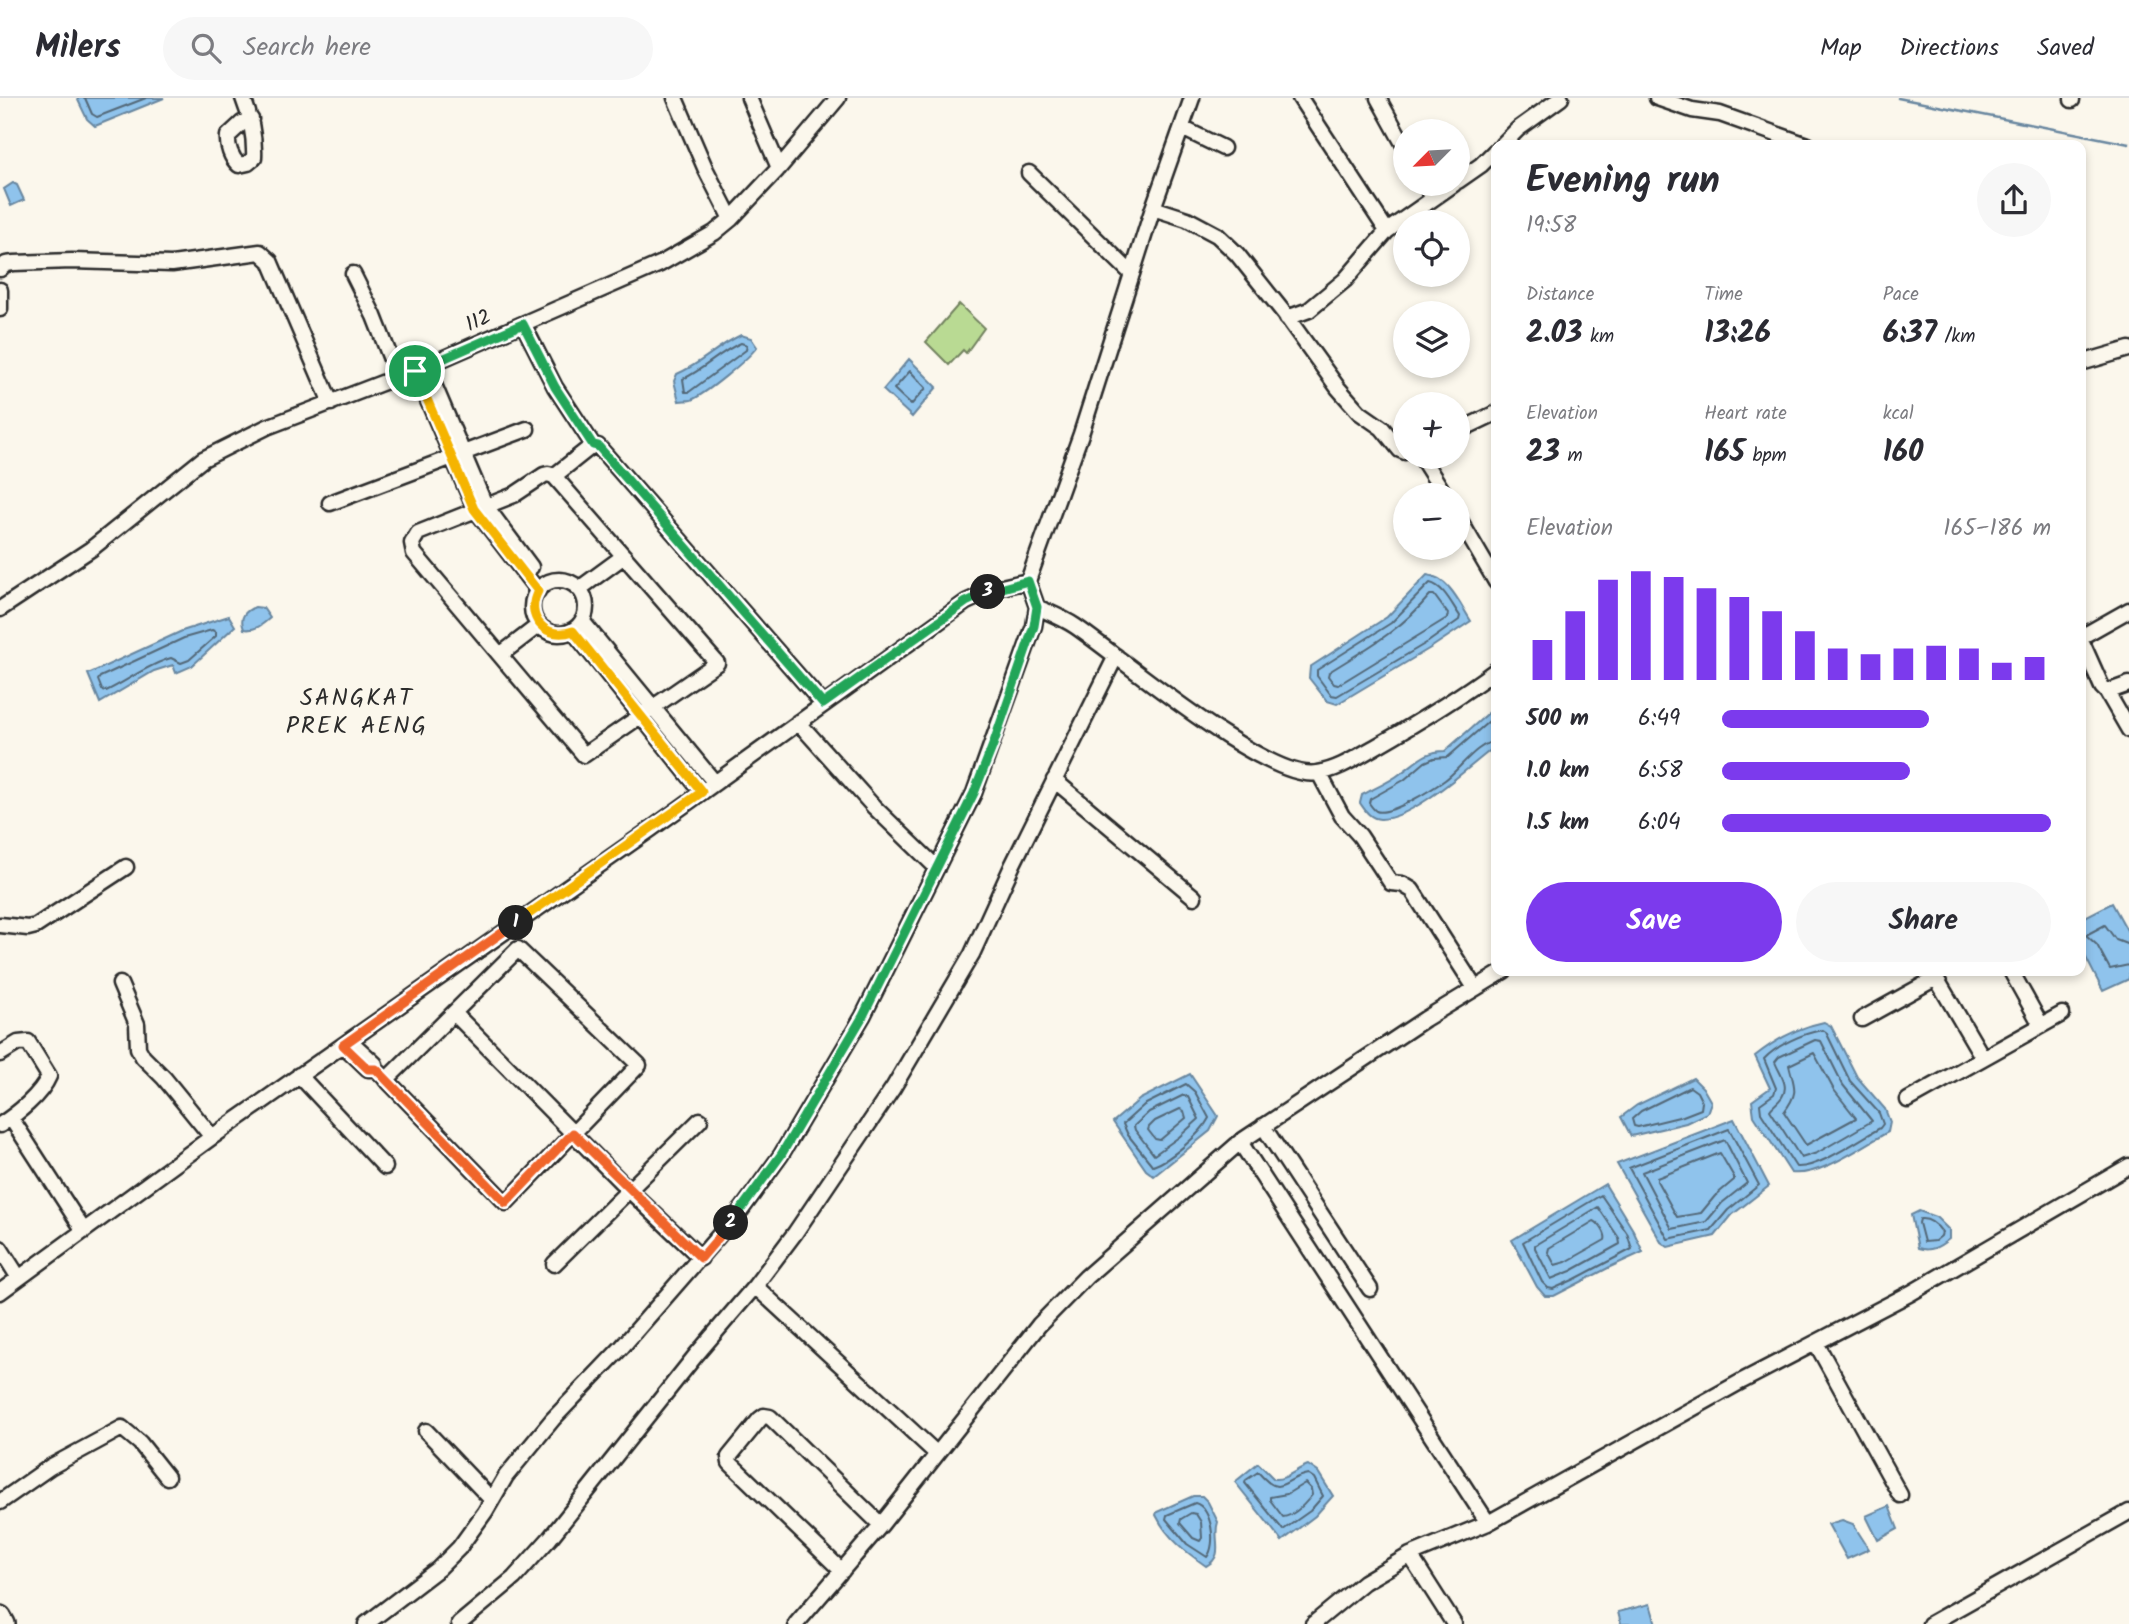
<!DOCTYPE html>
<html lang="en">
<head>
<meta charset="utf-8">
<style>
  :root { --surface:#fff; --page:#f7f7f7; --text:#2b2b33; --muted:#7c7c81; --line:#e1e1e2; --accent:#7c3aed }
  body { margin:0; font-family:Kalam,sans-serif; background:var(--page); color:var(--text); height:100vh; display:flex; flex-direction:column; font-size:26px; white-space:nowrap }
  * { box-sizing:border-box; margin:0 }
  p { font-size:23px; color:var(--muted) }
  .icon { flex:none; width:38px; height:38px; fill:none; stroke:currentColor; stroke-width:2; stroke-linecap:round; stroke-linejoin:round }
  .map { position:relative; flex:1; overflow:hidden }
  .panel { position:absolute; left:1491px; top:42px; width:595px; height:836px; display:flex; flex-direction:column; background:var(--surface); border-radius:14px; box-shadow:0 4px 10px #0003 }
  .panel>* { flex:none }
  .needle { width:46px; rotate:246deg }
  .tools { position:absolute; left:1393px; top:21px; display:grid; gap:14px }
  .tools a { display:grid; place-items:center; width:77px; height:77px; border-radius:50%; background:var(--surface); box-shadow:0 4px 10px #0003; font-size:35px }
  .pin { position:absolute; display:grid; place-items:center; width:60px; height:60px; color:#fff; margin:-30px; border:4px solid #fff; border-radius:50%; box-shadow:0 2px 7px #0007 }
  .km { position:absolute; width:35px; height:35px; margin:-18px; border-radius:50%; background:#222; color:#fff; font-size:19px; line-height:35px; text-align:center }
  .round { display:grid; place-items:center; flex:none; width:74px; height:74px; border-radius:37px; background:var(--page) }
  .summary { display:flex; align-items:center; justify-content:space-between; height:119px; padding:0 35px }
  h1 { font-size:38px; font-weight:700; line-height:52px }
  .metrics { display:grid; grid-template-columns:repeat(3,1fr); gap:10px; height:119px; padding:7px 35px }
  .metrics div { display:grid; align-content:center }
  .metrics b { font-size:30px; font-weight:700 }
  .metrics small { font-size:19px; font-weight:400 }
  .metrics p { font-size:19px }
  .chart { height:196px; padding:14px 35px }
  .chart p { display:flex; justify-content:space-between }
  .chart svg { width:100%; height:126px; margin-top:7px; stroke:var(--accent); stroke-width:6 }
  .primary-button { display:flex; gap:14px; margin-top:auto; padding:14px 35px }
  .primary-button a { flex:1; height:80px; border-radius:42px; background:var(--accent); color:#fff; font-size:28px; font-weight:700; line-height:80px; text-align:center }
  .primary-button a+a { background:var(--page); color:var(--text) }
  ul { padding:0 35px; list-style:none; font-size:23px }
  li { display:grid; grid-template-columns:112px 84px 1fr; align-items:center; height:52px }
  li i { height:18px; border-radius:9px; background:var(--accent) }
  header { display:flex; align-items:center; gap:42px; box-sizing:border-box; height:98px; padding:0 35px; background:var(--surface); border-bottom:2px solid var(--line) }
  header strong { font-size:33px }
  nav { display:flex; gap:38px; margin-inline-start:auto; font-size:24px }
  .search { width:490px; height:63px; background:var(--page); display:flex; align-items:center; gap:18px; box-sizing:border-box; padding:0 24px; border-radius:38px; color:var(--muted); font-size:26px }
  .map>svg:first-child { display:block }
</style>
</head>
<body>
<header>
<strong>Milers</strong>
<div class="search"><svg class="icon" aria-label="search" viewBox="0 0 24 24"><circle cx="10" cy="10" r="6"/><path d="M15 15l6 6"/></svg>Search here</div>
<nav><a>Map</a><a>Directions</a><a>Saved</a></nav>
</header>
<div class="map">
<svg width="2129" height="1526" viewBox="0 0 2129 1526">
  <rect width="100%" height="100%" fill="#fbf7ec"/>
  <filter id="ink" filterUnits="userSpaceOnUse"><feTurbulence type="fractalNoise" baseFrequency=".0143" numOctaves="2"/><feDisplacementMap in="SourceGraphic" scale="14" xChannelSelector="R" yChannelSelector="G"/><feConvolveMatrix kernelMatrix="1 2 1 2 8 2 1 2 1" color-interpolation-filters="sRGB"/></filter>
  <g filter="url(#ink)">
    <path fill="#b9da93" stroke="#72825f" stroke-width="2" d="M 959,206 L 984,230 L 966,255 L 963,252 L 949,267 L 926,244 Z"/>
    <path fill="#8fc3ec" stroke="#67869f" stroke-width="2" d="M 77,0 L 164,0 L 95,28 L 87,21 Z
      M 13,85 L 17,87 L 24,102 L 11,108 L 4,91 Z
      M 741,237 L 751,240 L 757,249 C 747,262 706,296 691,302 C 687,303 683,302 679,303 L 674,283 L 677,276 C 703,265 715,249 741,237 Z
      M 909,261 L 937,289 L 912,319 L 883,292 Z
      M 1427,477 C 1449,479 1460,506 1471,523 L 1432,549 L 1337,606 L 1327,603 L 1309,580 L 1310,569 L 1387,519 Z
      M 255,509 L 263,510 L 270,520 C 262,527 255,533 244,531 C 239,519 245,513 255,509 Z
      M 229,518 L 235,528 L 192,568 L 176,575 L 173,567 L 154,573 L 100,605 L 88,576 L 182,533 Z
      M 1496,610 L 1496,648 C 1470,667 1413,722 1380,721 C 1370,721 1365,712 1360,705 L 1362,697 C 1375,690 1390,684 1401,675 C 1417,664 1425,653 1445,653 L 1493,611 Z
      M 2112,805 L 2129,836 L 2129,881 L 2103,893 L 2081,850 L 2081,821 Z
      M 1824,924 L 1831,928 L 1857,979 L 1885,1011 L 1890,1024 L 1888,1034 C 1862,1048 1821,1079 1791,1075 L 1754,1018 L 1752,1003 L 1770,990 L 1755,958 C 1775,942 1799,929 1824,924 Z
      M 1190,976 L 1218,1018 L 1210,1033 L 1154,1078 L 1146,1072 L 1113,1024 L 1140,1001 Z
      M 1693,980 L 1703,990 L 1711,1004 L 1707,1015 L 1686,1025 L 1631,1038 L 1621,1019 L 1637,1007 Z
      M 1734,1021 L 1769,1088 L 1732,1117 L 1715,1138 L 1668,1149 L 1661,1144 L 1617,1066 Z
      M 1605,1086 L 1633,1132 L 1643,1154 L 1610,1169 L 1554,1198 L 1545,1198 L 1537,1189 L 1512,1142 Z
      M 1919,1113 L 1936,1119 L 1949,1132 L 1949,1141 C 1939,1149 1931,1154 1918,1150 L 1911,1117 Z
      M 1258,1365 L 1274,1381 C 1286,1382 1296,1371 1308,1367 L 1318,1374 L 1333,1398 L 1315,1418 L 1282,1443 L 1235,1384 Z
      M 1193,1398 L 1202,1398 L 1208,1404 L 1218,1424 C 1212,1440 1226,1458 1206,1468 C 1186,1454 1167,1440 1156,1417 L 1157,1414 Z
      M 1889,1408 L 1898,1431 L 1878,1442 L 1866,1418 Z
      M 1842,1422 L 1853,1426 L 1869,1451 L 1847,1461 L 1828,1426 Z
      M 1650,1506 L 1656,1526 L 1621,1526 L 1618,1514 Z"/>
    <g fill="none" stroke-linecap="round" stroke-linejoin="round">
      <path stroke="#536878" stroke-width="2" d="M 85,0 L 92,16 L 97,19 L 146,0
        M 741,245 L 747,247 L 746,252 L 689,294 L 685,294 L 683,281 C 705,271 719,254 741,245 Z
        M 910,273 L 926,290 L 911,307 L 894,291 Z
        M 1430,485 C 1444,488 1452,507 1460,518 L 1459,522 L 1428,544 L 1337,598 L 1331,597 L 1317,578 L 1317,572 L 1391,525 Z
        M 1434,497 L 1448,516 L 1447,520 L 1338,587 L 1334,586 L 1328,578 L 1329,574 C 1367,550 1400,533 1430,497 Z
        M 212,532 L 216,534 L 216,538 L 189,562 L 181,565 L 171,560 C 147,567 129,582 106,593 L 102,592 L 98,582 L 100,579 L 184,540 Z
        M 1496,617 L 1448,659 L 1434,660 L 1425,664 L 1404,682 L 1370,701 L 1369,705 C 1371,708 1373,711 1376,713 C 1389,719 1434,690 1445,682 C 1460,671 1477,645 1496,643
        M 2129,847 L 2116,842 L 2105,827 L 2086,837 L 2097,847 L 2110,871 L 2129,867
        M 1823,932 L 1826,934 L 1850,983 L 1879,1015 L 1883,1026 L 1880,1030 C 1860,1041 1818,1071 1796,1069 L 1761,1015 L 1760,1006 L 1774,996 L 1776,990 L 1764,961 C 1777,947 1803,935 1823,932 Z
        M 1815,942 L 1821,943 L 1843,987 L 1872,1023 L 1817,1055 L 1801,1060 L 1770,1012 C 1773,1007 1778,1005 1782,999 C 1790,987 1779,975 1775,964 L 1779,959 Z
        M 1814,955 L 1834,992 L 1856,1020 L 1806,1047 L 1784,1014 C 1800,993 1794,989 1789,967 Z
        M 1186,986 L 1195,994 L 1209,1020 C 1201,1036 1169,1063 1153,1068 L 1128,1037 L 1123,1026 L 1144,1007 Z
        M 1690,989 L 1697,994 L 1702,1004 L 1701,1011 L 1683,1018 L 1638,1029 L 1634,1028 L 1632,1021 L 1641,1013 Z
        M 1184,997 L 1188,999 L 1199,1021 L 1179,1039 L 1154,1057 L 1135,1032 L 1134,1028 L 1149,1014 Z
        M 1180,1011 L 1184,1013 L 1186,1020 L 1160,1042 L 1155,1041 L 1148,1032 L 1149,1029 L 1155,1023 Z
        M 1729,1031 L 1759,1087 L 1728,1112 L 1711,1132 L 1668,1141 L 1629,1070 Z
        M 1725,1042 L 1747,1085 L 1722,1105 L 1706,1124 L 1672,1131 L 1642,1074 Z
        M 1720,1055 L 1734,1079 L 1734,1082 L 1715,1098 L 1701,1115 L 1677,1119 L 1657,1083 L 1657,1080 Z
        M 1601,1097 L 1627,1135 L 1632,1151 L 1575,1181 L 1553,1191 L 1548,1190 L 1542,1184 L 1523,1144 Z
        M 1598,1109 L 1619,1140 L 1620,1146 L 1571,1173 L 1551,1181 L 1535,1150 L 1535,1147 Z
        M 1920,1121 C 1929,1120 1937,1127 1942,1134 L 1941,1138 L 1935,1143 L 1924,1144 L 1919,1125 Z
        M 1594,1123 C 1599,1125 1607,1136 1605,1142 L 1566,1164 L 1555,1167 L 1548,1154 L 1549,1150 Z
        M 1258,1374 C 1282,1402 1282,1380 1308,1376 L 1314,1380 L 1323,1398 L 1310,1413 L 1283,1432 L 1245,1385 L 1246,1382 Z
        M 1305,1385 L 1311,1391 L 1312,1397 C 1305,1406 1294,1418 1283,1419 L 1270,1402 L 1270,1399 L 1287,1396 Z
        M 1195,1405 C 1212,1409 1217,1447 1207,1459 L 1187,1446 L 1166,1421 L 1167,1417 Z
        M 1191,1415 L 1196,1416 L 1201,1424 L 1202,1440 L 1200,1443 L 1193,1440 L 1180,1425 L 1181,1421 Z"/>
      <path stroke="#67869f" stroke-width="2.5" d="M 1898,0 L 2129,46"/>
      <defs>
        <path id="minor" d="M 243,0 C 251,20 255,38 254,60 L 248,65 L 239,67 C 231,60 227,48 228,38 L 242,25 L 251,21
          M 675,0 L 706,72 L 731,121
          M 749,0 L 779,70
          M 1300,0 L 1387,133
          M 1378,0 L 1405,49
          M 1657,0 L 1692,12 L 1720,16 L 1807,47
          M 2072,0 L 2072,2
          M 1182,30 L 1223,50
          M 1502,47 L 1518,31 L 1561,0
          M 1029,75 L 1132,176
          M 1458,83 L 1481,67 L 1496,52
          M 1425,86 L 1433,100
          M 1153,110 L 1187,121 L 1217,137 L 1237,156 L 1284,215 L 1338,290 L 1359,314 L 1382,330 L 1400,352 L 1405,354
          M 0,171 L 6,166 L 14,165 L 72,163 L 172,166 L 260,154 L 270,163 L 331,305
          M 353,176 L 374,218 L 398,279
          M 0,192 L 0,211
          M 1287,220 L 1309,212 L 1345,182 L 1387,133 L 1454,86
          M 523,226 L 555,289 L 593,347
          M 2081,265 L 2129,251
          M 426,268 L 485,407 L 531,469
          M 415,273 L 475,411 L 538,493
          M 1458,333 L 1496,315
          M 1421,359 L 1445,397
          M 554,378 L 717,565 L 584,657 L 414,455 L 412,445 L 418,435 L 514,397 L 544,377 L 548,376 L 554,378 L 593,347 L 598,348 L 823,606
          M 330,405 L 527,331
          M 1458,419 L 1496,484
          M532 509a27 27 0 1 1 54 0a27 27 0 1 1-54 0Z
          M 579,491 L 624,458
          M 1037,509 C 1050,515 1063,520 1075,528 C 1122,560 1267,684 1317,675 C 1338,672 1357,659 1375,649 C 1417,625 1457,601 1496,572
          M 0,511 L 91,451 L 203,361 L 267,329 L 426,268 L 660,166 L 714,135 L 731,121 L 779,70 L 838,0
          M 582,523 L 715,685
          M 573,533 L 702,694
          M 2081,539 L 2129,512
          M 2081,542 L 2102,589 L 2107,594 L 2129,586
          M 500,557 L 539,527
          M 2107,594 L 2129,632
          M 798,624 L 874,709 L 937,770
          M 1319,675 L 1342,718 L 1360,738 L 1391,785 L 1402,786 L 1412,792 L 1475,890
          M 1054,682 L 1194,799
          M 0,827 L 28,830 L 36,828 L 126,769
          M 1932,873 L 1983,960
          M 2011,873 L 2041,927
          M 120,886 L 137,926 L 138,950 L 143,959 L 164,980 L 212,1039
          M 454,915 L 629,1092 L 701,1160
          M 1862,921 L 1936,880
          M 343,947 L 368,971 L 376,971 L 375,966 L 350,943
          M 0,956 L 18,945 L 28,944 L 49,978 C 41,997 17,1016 0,1027
          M 376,971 L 506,1105 L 639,967 L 518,851 L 386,982
          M 299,977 L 385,1069
          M 1908,1002 L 2062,916
          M 11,1020 L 84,1133
          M 1263,1028 L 1370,1191
          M 1240,1044 L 1488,1425
          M 0,1150 L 19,1180
          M 554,1166 L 700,1022
          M 755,1188 L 937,1356
          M 0,1194 L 212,1039 L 651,731 L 966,504 L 997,490 L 1028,483
          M 1816,1245 L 1900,1397
          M 426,1333 L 492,1402
          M 0,1404 L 50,1369 L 122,1330 L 140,1345 L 167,1379
          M 1410,1457 L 1454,1526
          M 842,1473 L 730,1365 L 729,1359 L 760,1321 L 764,1318 L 770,1319 L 881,1427
          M 366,1526 L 438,1471 L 459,1450 L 485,1414 L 506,1378 L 553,1321 L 622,1249 L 742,1111 L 781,1057 L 863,918 L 974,695 L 1034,528 L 1037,509 L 1028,483 L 1081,336 L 1153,110 L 1192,0
          M 459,1526 L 514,1480 L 550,1440 L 696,1257 L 755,1188 L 795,1135 L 893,990 L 972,856 L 1013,766 L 1116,558
          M 796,1526 L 881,1427 L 1039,1227 L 1086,1179 L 1240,1044 L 1425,921 L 1504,873
          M 1313,1526 L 1364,1484 L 1410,1457 L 1488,1425 L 1742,1283 L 1911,1195 L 2129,1068
          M 1930,1526 L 2129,1414"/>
        <path id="highway" d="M 0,1519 L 4,1526"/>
      </defs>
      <use href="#minor" stroke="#2b2b2b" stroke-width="19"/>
      <use href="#highway" stroke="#2b2b2b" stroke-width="26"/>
      <use href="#minor" stroke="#fbf7ec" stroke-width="14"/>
      <use href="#highway" stroke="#fbf7ec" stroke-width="21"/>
    </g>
  </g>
  <g fill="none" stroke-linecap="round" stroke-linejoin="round" filter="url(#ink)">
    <defs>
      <path id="split-1" d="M 415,273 L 474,411 L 538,493 C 524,519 546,543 573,533 L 702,694 L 516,825"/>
      <path id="split-2" d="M 516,825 L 343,947 L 368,971 L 376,971 L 506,1105 L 573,1035 L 701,1160 L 731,1125"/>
      <path id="split-3" d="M 731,1125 L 781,1057 L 863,918 L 974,695 L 993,647 L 1034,528 L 1037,509 L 1028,483 L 988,494"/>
      <path id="split-4" d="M 415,273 L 523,226 L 555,289 L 593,347 L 598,348 L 823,606 L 966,504 L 988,494"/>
    </defs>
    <use href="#split-1" stroke="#fff" stroke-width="14"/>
    <use href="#split-2" stroke="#fff" stroke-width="14"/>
    <use href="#split-3" stroke="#fff" stroke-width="14"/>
    <use href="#split-4" stroke="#fff" stroke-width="14"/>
    <use href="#split-1" stroke="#f5b400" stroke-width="9"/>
    <use href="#split-2" stroke="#f0652b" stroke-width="9"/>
    <use href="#split-3" stroke="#22a559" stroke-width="9"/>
    <use href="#split-4" stroke="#22a559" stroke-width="9"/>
  </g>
  <g text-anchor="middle" stroke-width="5" stroke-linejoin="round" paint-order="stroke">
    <g font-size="21" fill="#2b2b2b" stroke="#fbf7ec">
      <text transform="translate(478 222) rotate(-24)" y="7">112</text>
    </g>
    <g font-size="24" letter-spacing="2" fill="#2b2b2b" stroke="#fbf7ec">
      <text x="357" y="607">SANGKAT<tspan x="357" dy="28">PREK AENG</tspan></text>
    </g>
  </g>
</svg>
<div class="tools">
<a><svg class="needle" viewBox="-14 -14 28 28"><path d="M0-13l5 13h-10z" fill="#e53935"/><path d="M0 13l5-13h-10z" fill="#7c7c81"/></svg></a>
<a><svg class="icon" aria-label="locate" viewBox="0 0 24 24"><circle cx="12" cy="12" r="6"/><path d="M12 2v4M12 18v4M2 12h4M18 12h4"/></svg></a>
<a><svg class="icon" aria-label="layers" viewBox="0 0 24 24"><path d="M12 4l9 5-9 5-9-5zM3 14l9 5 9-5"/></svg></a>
<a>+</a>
<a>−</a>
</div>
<div class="pin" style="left:415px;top:273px;background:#1e9e55"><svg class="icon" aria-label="arrive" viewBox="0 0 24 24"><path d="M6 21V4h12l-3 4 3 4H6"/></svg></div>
<b class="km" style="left:516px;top:825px">1</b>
<b class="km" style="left:731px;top:1125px">2</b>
<b class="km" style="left:988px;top:494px">3</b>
<section class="panel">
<div class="summary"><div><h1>Evening run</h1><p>19:58</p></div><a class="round"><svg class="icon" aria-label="share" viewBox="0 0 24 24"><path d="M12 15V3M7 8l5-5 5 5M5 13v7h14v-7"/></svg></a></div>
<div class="metrics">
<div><p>Distance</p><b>2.03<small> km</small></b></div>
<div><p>Time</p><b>13:26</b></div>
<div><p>Pace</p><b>6:37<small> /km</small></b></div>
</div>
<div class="metrics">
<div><p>Elevation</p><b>23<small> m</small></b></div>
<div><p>Heart rate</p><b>165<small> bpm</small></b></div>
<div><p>kcal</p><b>160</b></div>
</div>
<div class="chart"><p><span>Elevation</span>165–186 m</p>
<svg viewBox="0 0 160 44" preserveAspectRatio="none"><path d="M5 44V30M15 44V20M25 44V9M35 44V6M45 44V8M55 44V12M65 44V15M75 44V20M85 44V27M95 44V33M105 44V35M115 44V33M125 44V32M135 44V33M145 44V38M155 44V36"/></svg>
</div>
<ul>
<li><b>500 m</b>6:49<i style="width:63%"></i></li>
<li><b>1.0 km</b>6:58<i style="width:57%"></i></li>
<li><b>1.5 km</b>6:04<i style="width:100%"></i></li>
</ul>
<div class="primary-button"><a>Save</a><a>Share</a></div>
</section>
</div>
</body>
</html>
